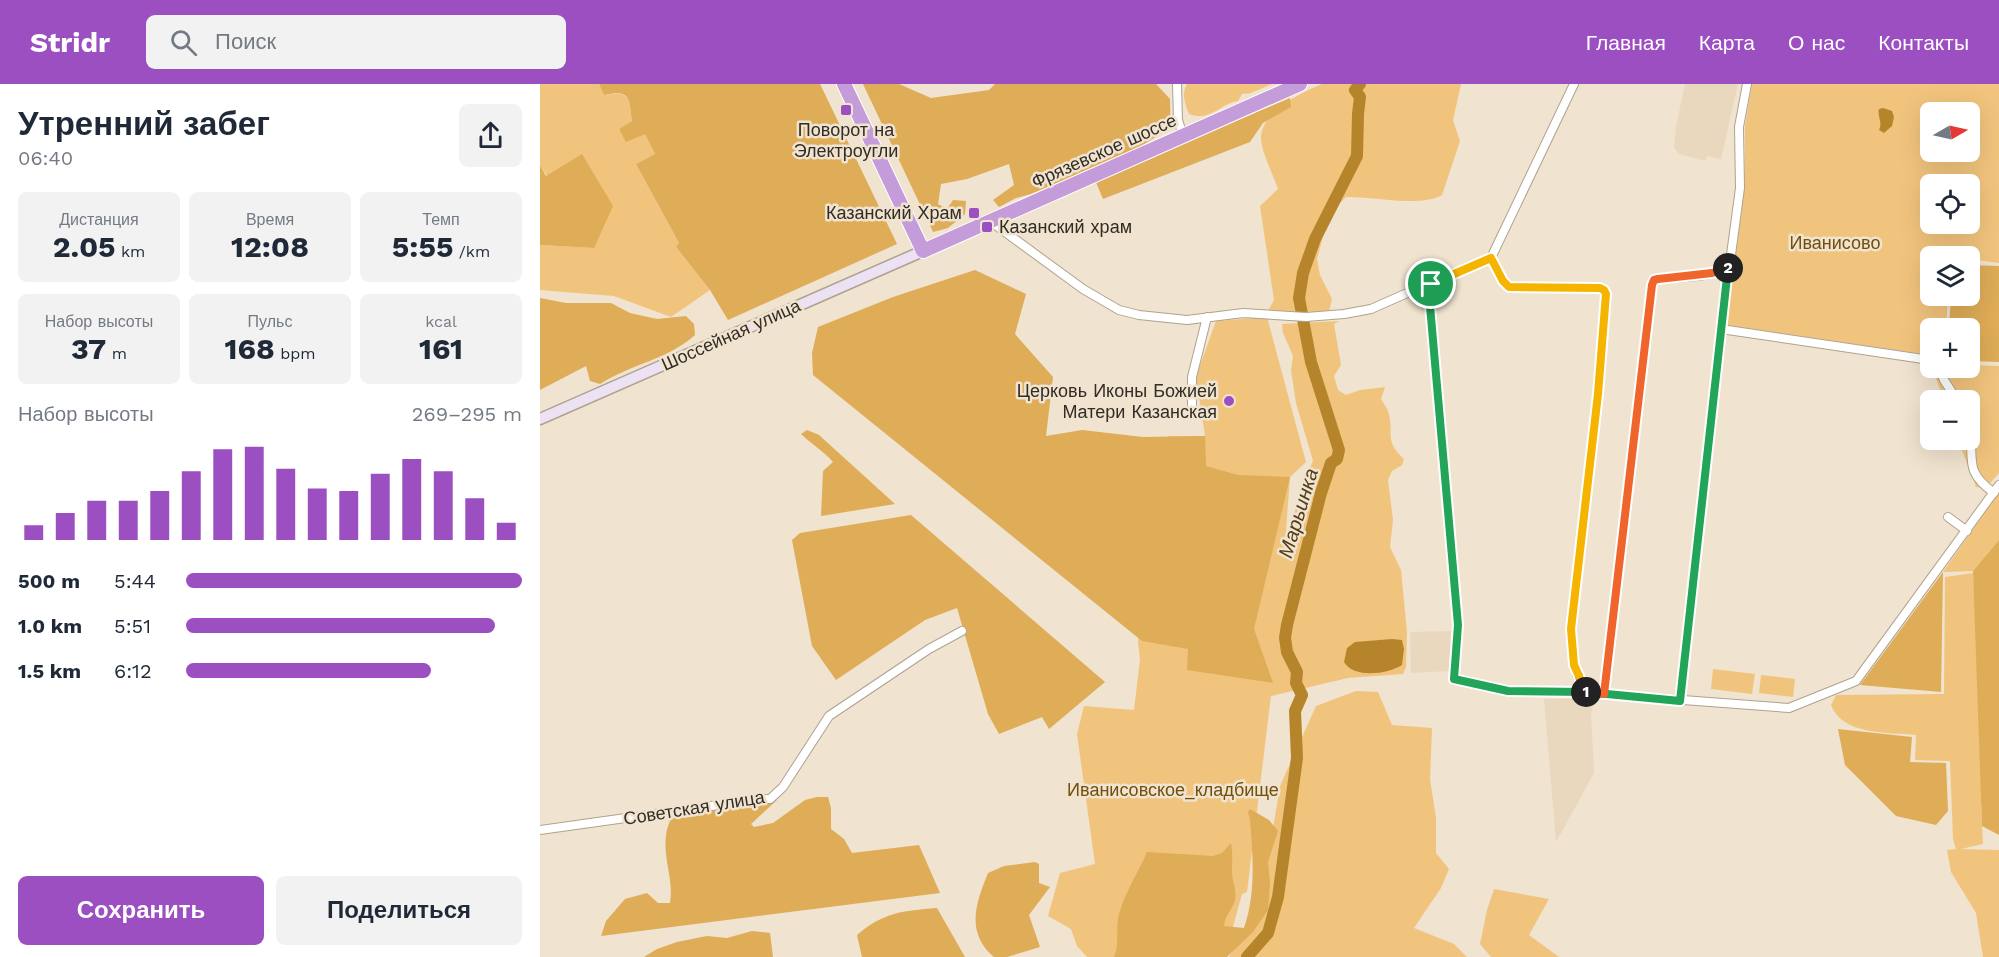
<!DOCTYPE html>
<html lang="ru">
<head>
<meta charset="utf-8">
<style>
  :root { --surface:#fff; --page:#f2f2f3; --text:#1f2937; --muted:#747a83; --accent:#9b4fc1 }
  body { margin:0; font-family:"Work Sans",sans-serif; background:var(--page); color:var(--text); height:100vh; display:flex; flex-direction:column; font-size:22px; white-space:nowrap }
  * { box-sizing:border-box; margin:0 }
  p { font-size:20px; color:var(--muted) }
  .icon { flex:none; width:33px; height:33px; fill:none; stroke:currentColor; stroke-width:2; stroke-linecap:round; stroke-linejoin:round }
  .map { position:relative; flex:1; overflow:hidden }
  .sheet { display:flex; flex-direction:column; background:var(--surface); width:540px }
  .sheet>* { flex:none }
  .needle { width:39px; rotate:81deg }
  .buttons { position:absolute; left:1380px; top:18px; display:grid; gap:12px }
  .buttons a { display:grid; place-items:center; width:60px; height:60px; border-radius:9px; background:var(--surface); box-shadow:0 6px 24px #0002; font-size:30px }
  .pin { position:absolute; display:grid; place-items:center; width:51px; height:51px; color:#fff; margin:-26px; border:3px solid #fff; border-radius:50%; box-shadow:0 2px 6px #0007 }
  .km { position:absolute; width:30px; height:30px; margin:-15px; border-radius:50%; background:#222; color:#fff; font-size:16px; line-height:30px; text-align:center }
  .round { display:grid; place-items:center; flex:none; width:63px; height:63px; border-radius:9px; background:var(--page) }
  .overview { display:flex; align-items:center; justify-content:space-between; height:102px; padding:0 18px }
  h1 { font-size:33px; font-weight:700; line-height:45px }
  .metrics { display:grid; grid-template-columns:repeat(3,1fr); gap:9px; height:102px; padding:6px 18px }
  .metrics div { display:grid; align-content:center; border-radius:9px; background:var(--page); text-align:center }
  .metrics b { font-size:30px; font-weight:700 }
  .metrics small { font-size:16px; font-weight:400 }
  .metrics p { font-size:16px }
  .chart { height:168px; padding:12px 18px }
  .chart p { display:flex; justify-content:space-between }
  .chart svg { width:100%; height:108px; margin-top:6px; stroke:var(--accent); stroke-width:6 }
  .button { display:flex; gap:12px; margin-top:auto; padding:12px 18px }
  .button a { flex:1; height:69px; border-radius:9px; background:var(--accent); color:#fff; font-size:24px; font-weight:700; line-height:69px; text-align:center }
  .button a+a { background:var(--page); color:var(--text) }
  ul { padding:0 18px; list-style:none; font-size:20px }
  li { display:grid; grid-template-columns:96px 72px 1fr; align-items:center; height:45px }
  li i { height:15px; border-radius:8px; background:var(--accent) }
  header { display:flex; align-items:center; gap:36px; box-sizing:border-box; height:84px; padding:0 30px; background:var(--accent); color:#fff }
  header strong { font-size:28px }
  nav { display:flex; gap:33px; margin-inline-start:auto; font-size:21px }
  .search { width:420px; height:54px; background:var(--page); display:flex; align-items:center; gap:15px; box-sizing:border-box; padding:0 21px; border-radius:9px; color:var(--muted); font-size:22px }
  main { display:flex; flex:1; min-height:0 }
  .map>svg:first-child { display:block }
</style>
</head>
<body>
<header>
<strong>Stridr</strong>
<div class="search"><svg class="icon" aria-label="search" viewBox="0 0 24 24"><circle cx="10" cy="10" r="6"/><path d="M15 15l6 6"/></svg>Поиск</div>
<nav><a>Главная</a><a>Карта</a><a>О нас</a><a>Контакты</a></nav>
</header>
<main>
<section class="sheet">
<div class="overview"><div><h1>Утренний забег</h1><p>06:40</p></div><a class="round"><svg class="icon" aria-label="share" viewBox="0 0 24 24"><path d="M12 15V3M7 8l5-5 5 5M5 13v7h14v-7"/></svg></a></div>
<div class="metrics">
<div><p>Дистанция</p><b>2.05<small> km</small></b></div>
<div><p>Время</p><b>12:08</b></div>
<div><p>Темп</p><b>5:55<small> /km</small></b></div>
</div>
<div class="metrics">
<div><p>Набор высоты</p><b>37<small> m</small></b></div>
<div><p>Пульс</p><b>168<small> bpm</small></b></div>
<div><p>kcal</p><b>161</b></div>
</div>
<div class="chart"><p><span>Набор высоты</span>269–295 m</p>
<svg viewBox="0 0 160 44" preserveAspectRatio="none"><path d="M5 44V38M15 44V33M25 44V28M35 44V28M45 44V24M55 44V16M65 44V7M75 44V6M85 44V15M95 44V23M105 44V24M115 44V17M125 44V11M135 44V16M145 44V27M155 44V37"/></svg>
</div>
<ul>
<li><b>500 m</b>5:44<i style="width:100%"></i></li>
<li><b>1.0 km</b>5:51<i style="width:92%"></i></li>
<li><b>1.5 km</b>6:12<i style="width:73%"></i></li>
</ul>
<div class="button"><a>Сохранить</a><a>Поделиться</a></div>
</section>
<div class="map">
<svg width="1459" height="873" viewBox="0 0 1459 873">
  <rect width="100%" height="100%" fill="#f0e3cf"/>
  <path fill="#e9d8bd" d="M 1145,0 L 1198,0 L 1181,75 L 1167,72 L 1165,77 L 1139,70 L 1134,63 L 1136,43 Z
    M 911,547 L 909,587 L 871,589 L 870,548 Z
    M 1054,614 L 1051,632 L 1054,689 L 1016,758 L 1004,615 Z"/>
  <path fill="#f1c47d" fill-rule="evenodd" d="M 0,0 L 59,0 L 64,11 C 91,6 89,15 92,37 L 79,45 L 105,50 L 115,70 L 96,80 L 139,159 L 136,163 L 170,206 L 131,233 L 74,212 L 0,206 L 0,161 L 54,164 L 0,81 Z
    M 647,0 L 732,0 L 711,9 L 702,10 L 698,17 C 679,20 671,38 649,30 C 645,20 641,10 647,0 Z
    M 782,0 L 921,0 L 913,36 L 920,57 L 902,111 C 879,124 833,112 806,113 L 789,130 L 777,175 L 780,191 L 792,215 L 789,228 L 728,227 L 734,216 L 720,122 L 738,105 C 734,93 721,66 721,55 C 720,28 761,9 782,0 Z
    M 1212,0 L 1459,0 L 1459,179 L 1430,175 L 1430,172 L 1390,172 L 1390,212 L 1408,212 L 1406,244 L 1390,244 L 1390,271 L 1186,241 L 1202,125 L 1205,82 L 1205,42 ZM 1390,28 L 1430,28 L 1430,68 L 1390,68 ZM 1390,100 L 1430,100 L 1430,140 L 1390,140 Z
    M 727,233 L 766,378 L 750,393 L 745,460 L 763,400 L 773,377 L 756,319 L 751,286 L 753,272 L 743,249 L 742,240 L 799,237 L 794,240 L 801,281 L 794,292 L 798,306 L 806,311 L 820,306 L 845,303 L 841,315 C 843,318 846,323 848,327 C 855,349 843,356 864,375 L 862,381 L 852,387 L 848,396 L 853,436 L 850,463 L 861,486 L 867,548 L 866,583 L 863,590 L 808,594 L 731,612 L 707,808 L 702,810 L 686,868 L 619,873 L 547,873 L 537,862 L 531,845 L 508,832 L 520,789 L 555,780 L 537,650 L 544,622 L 594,626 L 600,576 L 598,558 L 604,453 L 628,352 L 665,352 L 656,293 L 676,237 Z
    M 1430,281 L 1459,282 L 1459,389 L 1446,404 L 1436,403 L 1418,356 L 1430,356 L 1430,316 L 1404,316 L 1392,284 L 1430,284 Z
    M 1459,408 L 1459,456 L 1433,487 L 1403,488 Z
    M 1433,489 L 1444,698 L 1459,720 L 1441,722 L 1443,760 L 1421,765 L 1459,766 L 1459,873 L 1443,873 L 1436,829 L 1411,788 L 1407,766 L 1416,765 L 1413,755 L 1410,677 L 1375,676 L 1376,651 C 1348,648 1303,652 1291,621 L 1296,611 L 1404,610 L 1405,493 Z
    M 1173,585 L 1215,590 L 1212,610 L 1171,605 Z
    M 1221,591 L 1255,595 L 1253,613 L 1219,609 Z
    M 816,607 L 838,608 L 852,641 L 892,644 L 890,695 L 896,734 L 896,769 L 909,785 L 901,804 L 874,844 L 914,860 L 927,873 L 689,873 L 720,824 L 740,702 L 776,622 Z
    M 954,805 L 1009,815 L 989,851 L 1019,873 L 951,873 L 940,860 L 947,826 Z"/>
  <path fill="#dfac57" d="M 59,0 L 280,0 L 357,160 L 188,236 L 170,206 L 136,163 L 139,159 L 96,80 L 115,70 L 105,50 L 86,58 L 79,45 L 92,37 C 89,15 91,5 64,11 Z
    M 323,0 L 359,0 L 391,14 L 449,6 L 455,0 L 616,0 L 630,15 C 630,22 631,32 629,38 C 620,63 518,99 491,110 L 476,114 L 459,123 L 453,116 L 474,101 L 469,80 L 427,95 L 401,100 L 398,120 L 407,125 L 413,116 L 426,117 L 425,130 L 408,144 L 393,148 Z
    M 750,14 L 751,23 L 723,39 L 710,58 L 563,115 L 555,96 Z
    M 42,70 L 73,122 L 54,164 L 0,161 L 0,81 L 6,92 Z
    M 1430,181 L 1459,182 L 1459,278 L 1430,277 L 1430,244 L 1409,244 L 1411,212 L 1430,212 Z
    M 435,186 L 486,210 L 475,250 L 513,293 L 506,352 L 542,346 L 603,353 L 665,352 L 666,382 L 698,391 L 750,393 L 714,545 L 733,599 L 647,586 L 648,565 L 602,557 L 273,291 L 272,269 L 278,243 L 353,213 Z
    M 0,214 L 26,219 L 71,219 L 90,229 L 117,235 L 146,232 L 154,240 L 155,251 C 127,276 91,280 60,300 L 50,297 L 46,282 L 0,306 Z
    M 267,346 L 279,351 L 355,420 L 281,432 L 283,387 L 293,378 C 284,367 271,360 261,350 Z
    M 371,431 L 565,598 L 509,645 L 502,633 L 459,650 L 448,630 L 417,524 L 385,536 L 296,596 L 272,562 L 252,456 L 260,449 Z
    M 1459,456 L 1459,751 L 1442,742 L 1433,487 Z
    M 1403,488 L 1401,608 L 1320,601 Z
    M 1298,645 L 1372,653 L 1370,678 L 1406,679 L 1408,727 L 1396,741 L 1356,732 L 1305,681 Z
    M 277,713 L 288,713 L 291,724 L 291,745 L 304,755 L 312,769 L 379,761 L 400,809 L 61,852 L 66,837 L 85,815 L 107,809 L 118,819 L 130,819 C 134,796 123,775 126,752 C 126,746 129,740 131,734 L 237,716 L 211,740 L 214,743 L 233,739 L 265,716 Z
    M 710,725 L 729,736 L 738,747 L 728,778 L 730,798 L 728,826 L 713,848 L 687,873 L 574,873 C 580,859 575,845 579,830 C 585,808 598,789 607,768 L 673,772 L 682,769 L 691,759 C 693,769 692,777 692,787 C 692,797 697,806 695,816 C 693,825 685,831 684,842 L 704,844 C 716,809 713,772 710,736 L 708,728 Z
    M 495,778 L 499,780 L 499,799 L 510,803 L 489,831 L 500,863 L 467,873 L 454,873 C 425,848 436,819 448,789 L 464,782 Z
    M 397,824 L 425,873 L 322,873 L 317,851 C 344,828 362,827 397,824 Z
    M 212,847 L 230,849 L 233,873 L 104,873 L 117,865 L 137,858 L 167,852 L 187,854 Z"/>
  <path fill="#b6852b" d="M 1343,24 L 1352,27 L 1354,33 L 1352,42 L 1344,49 L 1339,46 C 1343,39 1337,32 1339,25 Z
    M 852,555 L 862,556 L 864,565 L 862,581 C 848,590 814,595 804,578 L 807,564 L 815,558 Z"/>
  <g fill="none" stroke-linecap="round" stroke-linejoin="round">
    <path stroke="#b6852b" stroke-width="12" d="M 707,873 L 728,849 L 738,813 L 757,674 L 755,627 L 762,611 L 756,599 L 757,588 L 747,568 L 745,554 L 747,541 L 781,409 L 791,379 L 797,375 L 799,366 L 771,278 L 759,214 L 763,189 L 775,155 L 817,72 L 818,30 L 820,13 L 815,6 L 820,0"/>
    <defs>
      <path id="street" d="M 637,0 L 638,36 L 643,52
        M 450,137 L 543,205 L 579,226 L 599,231 L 647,236 L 703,229 L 766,233 L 804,230 L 831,225 L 890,199 L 890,222 L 918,541 L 914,595 L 968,607 L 1036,608 L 1249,624 L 1316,597 L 1459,401
        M 951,174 L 963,197 L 969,203 L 1060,204 L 1064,206 L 1066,210 L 1058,310 L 1031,545 L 1034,581 L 1043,608
        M 890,199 L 951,174 L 1034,0
        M 1181,245 L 1390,276
        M 1399,284 L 1404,296 L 1417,316
        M 652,330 L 652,293 L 667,233
        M 1430,345 C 1434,377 1424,387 1454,409
        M 1408,433 L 1427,447
        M 1064,610 L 1112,201 L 1114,197 L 1118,195 C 1138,193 1171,194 1188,184
        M 1140,617 L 1181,245 L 1200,104 L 1199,43 L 1207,0
        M 0,746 L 221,715 L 230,715 L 243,703 L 289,632 L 389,565 L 422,547"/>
      <path id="secondary" d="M 0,335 L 383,167"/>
      <path id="highway" d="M 304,0 L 383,167 L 760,0"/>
    </defs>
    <use href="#street" stroke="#afa28f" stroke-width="10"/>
    <use href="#secondary" stroke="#afa28f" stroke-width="13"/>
    <use href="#highway" stroke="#fff" stroke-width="16"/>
    <use href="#street" stroke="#fff" stroke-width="8"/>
    <use href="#secondary" stroke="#ede1f4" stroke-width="10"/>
    <use href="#highway" stroke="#c49cda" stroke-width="14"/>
  </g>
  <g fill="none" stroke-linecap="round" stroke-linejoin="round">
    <defs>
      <path id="split-1" d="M 891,200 L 890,222 L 918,541 L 914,595 L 968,607 L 1046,608"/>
      <path id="split-2" d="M 1046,608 L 1140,617 L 1188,184"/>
      <path id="split-3" d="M 1039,592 L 1043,608 L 1064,610 L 1112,201 L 1114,196 L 1118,195 L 1172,189 L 1188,184"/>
      <path id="split-4" d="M 891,200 L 951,174 L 963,197 L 969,203 L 1060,204 L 1064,206 L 1066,210 L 1058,310 L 1031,545 L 1034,581 L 1039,592"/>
    </defs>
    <use href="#split-1" stroke="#fff" stroke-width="12"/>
    <use href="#split-2" stroke="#fff" stroke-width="12"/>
    <use href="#split-3" stroke="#fff" stroke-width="12"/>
    <use href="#split-4" stroke="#fff" stroke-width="12"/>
    <use href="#split-1" stroke="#22a559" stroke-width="8"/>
    <use href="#split-2" stroke="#22a559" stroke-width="8"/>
    <use href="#split-3" stroke="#f0652b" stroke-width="8"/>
    <use href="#split-4" stroke="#f5b400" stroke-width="8"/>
  </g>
  <g fill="#9b4fc1" stroke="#f0e3cf" stroke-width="2">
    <rect x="300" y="20" width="12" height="12" rx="3"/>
    <rect x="428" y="123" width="12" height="12" rx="3"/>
    <rect x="441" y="137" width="12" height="12" rx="3"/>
    <circle cx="689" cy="317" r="6"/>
  </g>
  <g text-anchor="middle" stroke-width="5" stroke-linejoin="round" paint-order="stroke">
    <g font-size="18" fill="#312c24" stroke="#f0e3cf" text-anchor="end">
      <text x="306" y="52" text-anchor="middle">Поворот на<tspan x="306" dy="21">Электроугли</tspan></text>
      <text x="422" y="135">Казанский Храм</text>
      <text x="459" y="149" text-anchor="start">Казанский храм</text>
      <text x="677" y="313">Церковь Иконы Божией<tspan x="677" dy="21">Матери Казанская</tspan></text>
    </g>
    <g font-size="18" fill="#312c24" stroke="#f0e3cf">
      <text transform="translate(564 67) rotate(-24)" y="6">Фрязевское шоссе</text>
      <text transform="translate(191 251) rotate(-24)" y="6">Шоссейная улица</text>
      <text transform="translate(154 724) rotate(-9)" y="6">Советская улица</text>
    </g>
    <g font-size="18" fill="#714f0c" stroke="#f0e3cf">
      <text x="1295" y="165">Иванисово</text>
      <text x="633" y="712">Иванисовское_кладбище</text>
    </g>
    <g font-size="20" font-style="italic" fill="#523d19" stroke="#f0e3cf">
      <text transform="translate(758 429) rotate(-73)" y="7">Марьинка</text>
    </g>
  </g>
</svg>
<div class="buttons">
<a><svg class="needle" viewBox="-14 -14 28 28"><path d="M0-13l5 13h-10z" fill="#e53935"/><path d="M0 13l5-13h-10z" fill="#747a83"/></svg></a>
<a><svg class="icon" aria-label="locate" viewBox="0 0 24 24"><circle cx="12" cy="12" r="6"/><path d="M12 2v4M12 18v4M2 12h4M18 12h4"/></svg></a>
<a><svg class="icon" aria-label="layers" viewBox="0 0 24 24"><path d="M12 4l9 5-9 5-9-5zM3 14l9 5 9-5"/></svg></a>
<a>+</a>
<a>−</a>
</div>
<div class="pin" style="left:891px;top:200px;background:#1e9e55"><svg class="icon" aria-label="arrive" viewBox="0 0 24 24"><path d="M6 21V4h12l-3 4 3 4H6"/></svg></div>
<b class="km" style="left:1046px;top:608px">1</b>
<b class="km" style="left:1188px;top:184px">2</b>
</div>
</main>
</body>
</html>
